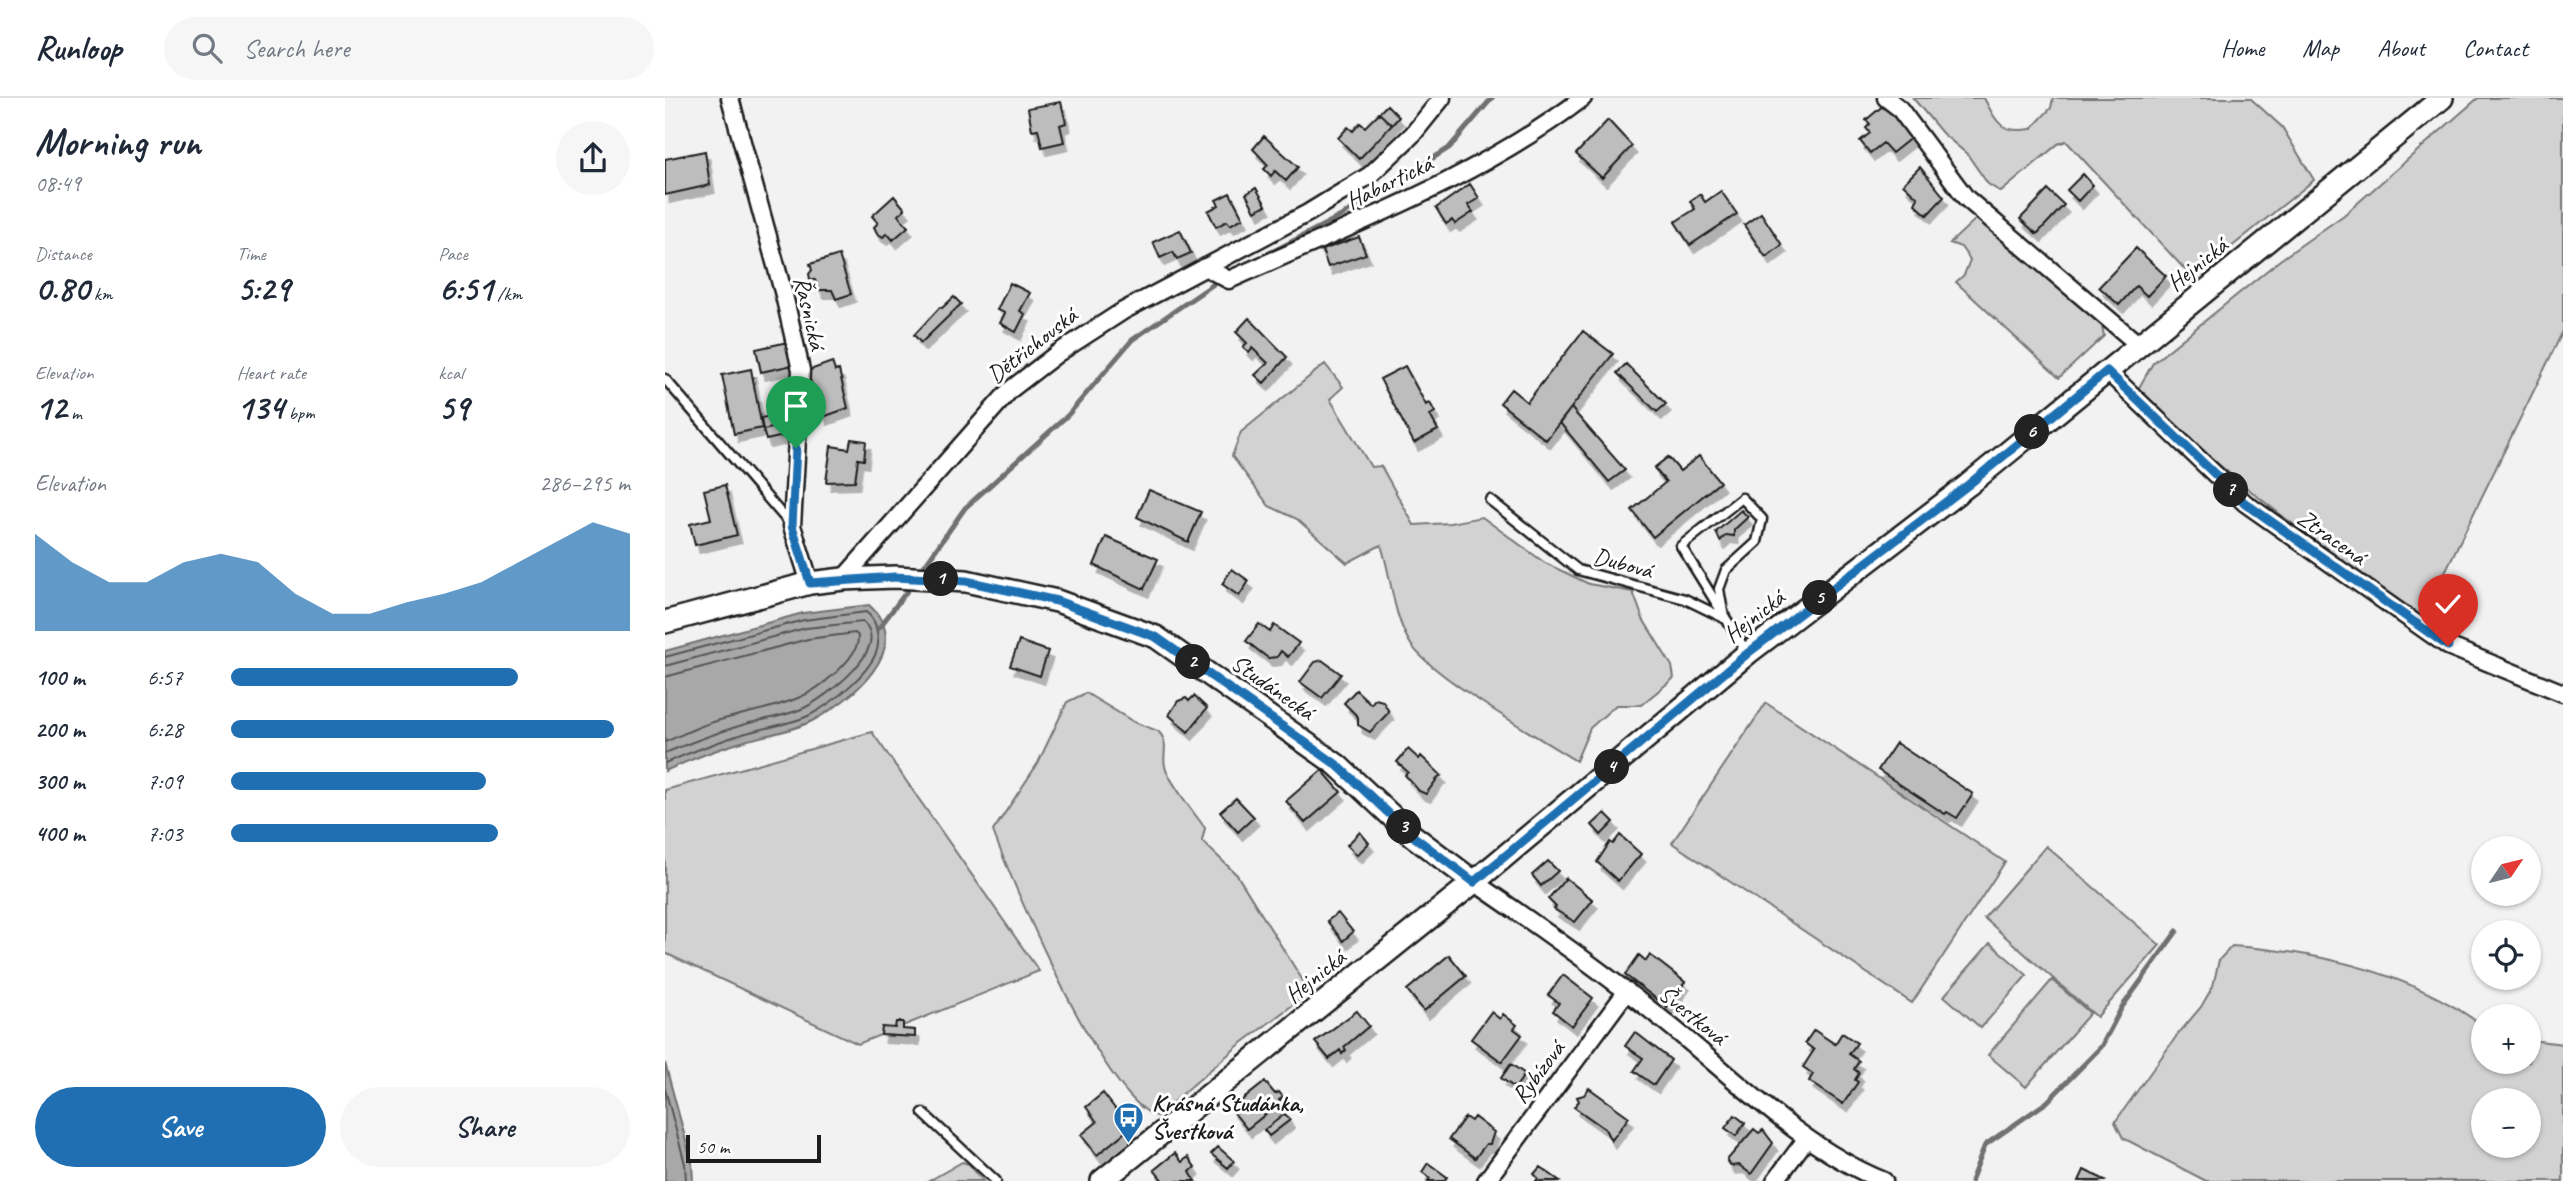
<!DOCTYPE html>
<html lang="en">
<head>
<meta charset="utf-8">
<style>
  :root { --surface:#fff; --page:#f6f6f7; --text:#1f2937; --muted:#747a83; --line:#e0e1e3; --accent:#1f6fb2 }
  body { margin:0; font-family:Caveat,sans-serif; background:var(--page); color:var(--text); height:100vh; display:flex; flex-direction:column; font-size:26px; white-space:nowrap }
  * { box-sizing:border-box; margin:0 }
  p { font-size:23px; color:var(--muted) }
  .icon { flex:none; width:38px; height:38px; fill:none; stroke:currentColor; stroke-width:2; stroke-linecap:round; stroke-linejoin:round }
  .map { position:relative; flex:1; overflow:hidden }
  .side { display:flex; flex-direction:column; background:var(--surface); width:665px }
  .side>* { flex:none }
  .needle { width:46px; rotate:55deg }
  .controls { position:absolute; left:1806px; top:738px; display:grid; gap:14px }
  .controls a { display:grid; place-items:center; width:70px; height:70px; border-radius:50%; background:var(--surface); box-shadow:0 2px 5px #0004; font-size:35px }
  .scale { position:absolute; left:21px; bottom:18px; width:135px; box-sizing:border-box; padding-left:7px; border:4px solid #1c1c1c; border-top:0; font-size:19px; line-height:24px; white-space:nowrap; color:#1c1c1c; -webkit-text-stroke:5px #fff; paint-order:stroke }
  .pin { position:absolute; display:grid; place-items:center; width:60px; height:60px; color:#fff; margin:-72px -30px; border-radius:50% 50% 50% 0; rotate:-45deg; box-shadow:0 0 7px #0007 }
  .pin .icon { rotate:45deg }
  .km { position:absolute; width:35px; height:35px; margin:-18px; border-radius:50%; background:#222; color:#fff; font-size:19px; line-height:35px; text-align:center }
  .round { display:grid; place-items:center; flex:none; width:74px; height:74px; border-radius:37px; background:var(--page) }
  .overview { display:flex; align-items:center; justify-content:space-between; height:119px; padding:0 35px }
  h1 { font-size:38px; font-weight:700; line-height:52px }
  .figures { display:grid; grid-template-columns:repeat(3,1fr); gap:10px; height:119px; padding:7px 35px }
  .figures div { display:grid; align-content:center }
  .figures b { font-size:35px; font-weight:700 }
  .figures small { font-size:19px; font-weight:400 }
  .figures p { font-size:19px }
  .chart { height:196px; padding:14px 35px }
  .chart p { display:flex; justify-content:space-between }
  .chart svg { width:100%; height:126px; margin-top:7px; fill:var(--accent); opacity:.7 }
  .cta { display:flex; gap:14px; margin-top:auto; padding:14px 35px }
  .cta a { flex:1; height:80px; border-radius:42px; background:var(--accent); color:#fff; font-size:28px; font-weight:700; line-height:80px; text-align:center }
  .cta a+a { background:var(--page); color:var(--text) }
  ul { padding:0 35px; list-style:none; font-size:23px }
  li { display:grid; grid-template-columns:112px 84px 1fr; align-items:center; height:52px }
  li i { height:18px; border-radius:9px; background:var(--accent) }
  header { display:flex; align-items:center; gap:42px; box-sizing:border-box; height:98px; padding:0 35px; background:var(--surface); border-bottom:2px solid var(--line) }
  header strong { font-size:33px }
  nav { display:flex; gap:38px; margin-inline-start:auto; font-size:24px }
  .search { width:490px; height:63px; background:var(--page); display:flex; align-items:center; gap:18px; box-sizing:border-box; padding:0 24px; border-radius:38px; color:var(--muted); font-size:26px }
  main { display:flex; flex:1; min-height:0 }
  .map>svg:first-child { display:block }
</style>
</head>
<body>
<header>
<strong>Runloop</strong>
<div class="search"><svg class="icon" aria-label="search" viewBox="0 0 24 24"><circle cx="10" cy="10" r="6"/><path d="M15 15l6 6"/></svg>Search here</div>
<nav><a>Home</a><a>Map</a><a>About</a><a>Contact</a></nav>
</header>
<main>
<section class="side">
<div class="overview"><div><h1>Morning run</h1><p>08:49</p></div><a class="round"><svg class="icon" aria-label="share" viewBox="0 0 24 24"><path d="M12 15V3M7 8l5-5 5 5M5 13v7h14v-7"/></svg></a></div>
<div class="figures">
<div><p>Distance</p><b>0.80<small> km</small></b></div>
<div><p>Time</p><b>5:29</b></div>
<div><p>Pace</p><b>6:51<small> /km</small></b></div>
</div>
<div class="figures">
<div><p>Elevation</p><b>12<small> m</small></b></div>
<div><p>Heart rate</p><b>134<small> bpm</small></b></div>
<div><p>kcal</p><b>59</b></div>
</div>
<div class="chart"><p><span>Elevation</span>286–295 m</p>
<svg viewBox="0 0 160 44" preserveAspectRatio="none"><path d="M0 44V10L10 20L20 27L30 27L40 20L50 17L60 20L70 31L80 38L90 38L100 34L110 31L120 27L130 20L140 13L150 6L160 10V44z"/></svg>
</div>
<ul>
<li><b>100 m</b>6:57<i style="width:72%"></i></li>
<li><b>200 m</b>6:28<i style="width:96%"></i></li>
<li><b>300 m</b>7:09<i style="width:64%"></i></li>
<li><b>400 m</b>7:03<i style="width:67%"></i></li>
</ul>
<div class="cta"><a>Save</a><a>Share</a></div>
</section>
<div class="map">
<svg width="1898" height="1083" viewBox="0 0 1898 1083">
  <defs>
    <filter id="shadow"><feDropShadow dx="4.5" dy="8" stdDeviation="0" flood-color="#0004"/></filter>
  </defs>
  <rect width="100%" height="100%" fill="#f2f2f2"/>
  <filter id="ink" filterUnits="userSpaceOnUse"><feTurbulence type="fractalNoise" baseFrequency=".0143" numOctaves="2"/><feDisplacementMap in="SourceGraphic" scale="14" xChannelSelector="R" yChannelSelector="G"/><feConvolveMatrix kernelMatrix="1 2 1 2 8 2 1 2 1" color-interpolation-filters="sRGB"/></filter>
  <g filter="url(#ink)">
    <path fill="#d2d2d2" stroke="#777" stroke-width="2" fill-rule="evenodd" d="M 1248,0 L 1319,0 C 1332,25 1336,36 1366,31 L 1386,10 L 1388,0 L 1585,0 L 1617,29 L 1649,82 L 1533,176 L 1524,176 L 1401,43 L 1393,46 L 1336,94 L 1323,86 L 1302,56 L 1277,35 Z
      M 1813,0 L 1898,0 L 1898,233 L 1757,521 C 1655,448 1562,380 1472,293 L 1488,265 L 1615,162 L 1679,117 Z
      M 1313,119 L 1437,228 L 1439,238 L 1394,280 L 1291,184 L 1299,177 L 1305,162 L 1296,149 L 1285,145 Z
      M 660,266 L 678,289 L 665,301 L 706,369 L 716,368 L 749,427 L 785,425 L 817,419 L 880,465 L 924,486 L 968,494 L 978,521 L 1007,568 L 1009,580 L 976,607 L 951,607 L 925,630 L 911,663 C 875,640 764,577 745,545 C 727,515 727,480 716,447 L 682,465 L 632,421 L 604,408 L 567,358 L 576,334 Z
      M 421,595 L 469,624 L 493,633 C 507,647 494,659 502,674 C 512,694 527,712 540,730 L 537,743 L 572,777 L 645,894 L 573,948 L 492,1018 C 440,1004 348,787 328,733 L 373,665 L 402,604 Z
      M 1101,605 L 1340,764 L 1247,905 L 1007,745 Z
      M 207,634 L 374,873 L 193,946 L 0,855 L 0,692 Z
      M 1381,748 L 1495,847 L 1432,919 L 1319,820 Z
      M 1325,845 L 1362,877 L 1316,930 L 1279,898 Z
      M 1567,848 C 1655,854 1746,875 1818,928 L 1818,964 L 1864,964 L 1864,942 L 1898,946 L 1898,1083 L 1541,1083 L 1458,1040 L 1450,1024 L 1513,936 L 1536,909 L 1548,888 L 1554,862 ZM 1818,1003 L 1864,1003 L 1864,1048 L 1818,1048 Z
      M 1387,882 L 1425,915 L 1361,989 L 1323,957 Z
      M 297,1064 L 304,1066 L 318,1083 L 264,1083 Z"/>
    <path fill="#a8a8a8" stroke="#707070" stroke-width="2" d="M 204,507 C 252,550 185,603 147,623 C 128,633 101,637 80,643 C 52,651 27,661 0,673 L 0,553 L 138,515 Z
      M 0,965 L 27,1065 L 28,1083 L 0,1083 Z"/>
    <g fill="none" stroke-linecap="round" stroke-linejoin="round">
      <path stroke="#545454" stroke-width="2" d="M 0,559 L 139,522 L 201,514 C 211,522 212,531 213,543 C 215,569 165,607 143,618 C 124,626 100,630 81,635 C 53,643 27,654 0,665
        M 0,568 L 141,530 L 198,524 C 228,550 161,599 139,610 C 121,618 100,621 81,626 C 53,634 27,644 0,655
        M 0,579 L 143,541 L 190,535 L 193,538 C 195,560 153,592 133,600 C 105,612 73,616 45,625 C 29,630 15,638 0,644
        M 0,991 L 20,1066 L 21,1083"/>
      <path stroke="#707070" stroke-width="5" d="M 599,158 L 678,117 L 784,50 L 827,0
        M 255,474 L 300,410 L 403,317 L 467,242 L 556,181
        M 214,530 L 248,485
        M 1306,1083 L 1320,1047 L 1382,1004 L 1436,949 L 1457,909 L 1512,833"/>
    </g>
    <path fill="#bdbdbd" stroke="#1c1c1c" stroke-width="2" filter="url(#shadow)" d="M 396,4 L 401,25 L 395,27 L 399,44 L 377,49 L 373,31 L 367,32 L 363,10 Z
      M 1220,6 L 1247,39 L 1227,55 L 1218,45 L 1205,55 L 1195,43 L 1205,35 L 1201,30 L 1205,26 L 1201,22 Z
      M 722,7 L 734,19 L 727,27 L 714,15 Z
      M 714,15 L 727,27 L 694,61 L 673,40 L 683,29 L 688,33 L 695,25 L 700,29 Z
      M 943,22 L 967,48 L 937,80 L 911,56 Z
      M 599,38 L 633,69 L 621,83 L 610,73 L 606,78 L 599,71 L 603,67 L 588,51 Z
      M 40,53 L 45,87 L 0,97 L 0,61 Z
      M 1255,69 L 1279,99 L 1262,117 L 1250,106 L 1253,100 L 1238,86 Z
      M 1418,76 L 1428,87 L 1413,103 L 1402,92 Z
      M 805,86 L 814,100 L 803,107 L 808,114 L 790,126 L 787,122 L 781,126 L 771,110 Z
      M 591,90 L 601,107 L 590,113 L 581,96 Z
      M 1383,92 L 1399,107 L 1372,136 L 1355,121 Z
      M 1056,93 L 1072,116 L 1025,147 L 1010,124 L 1030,111 L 1025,103 L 1035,96 L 1040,104 Z
      M 565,95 L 578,120 L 565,127 L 562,123 L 551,129 L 543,113 L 554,107 L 551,102 Z
      M 229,98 L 240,111 L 233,117 L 243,129 L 228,142 L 222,135 L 218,139 L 212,135 L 209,129 L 213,125 L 207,118 Z
      M 1096,115 L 1117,147 L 1101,159 L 1079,127 Z
      M 515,132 L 526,155 L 512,161 L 508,154 L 495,160 L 488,144 Z
      M 694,139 L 701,156 L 663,169 L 657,152 Z
      M 1471,150 L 1501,178 L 1482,198 L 1471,188 L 1454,207 L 1434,189 Z
      M 174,157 L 186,196 L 171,201 L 167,192 L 154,192 L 150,182 L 145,181 L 144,176 L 147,172 L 145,166 Z
      M 345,185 L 365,195 L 355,213 L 360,216 L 351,234 L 335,225 L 340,215 L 332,212 Z
      M 289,199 L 296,206 L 256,245 L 249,237 L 275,209 L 277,210 Z
      M 584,220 L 622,259 L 599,285 L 590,277 L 603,265 L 587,250 L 584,254 L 578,249 L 582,245 L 571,234 Z
      M 918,233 L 948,256 L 881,342 L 835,305 L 846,291 L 862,304 Z
      M 123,244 L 128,267 L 96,274 L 91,251 Z
      M 167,264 L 170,273 L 174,272 L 183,310 L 158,319 L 142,273 Z
      M 961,266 L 1001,306 L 992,314 L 952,275 Z
      M 740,268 L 761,307 L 765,305 L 770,314 L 765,317 L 773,332 L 749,345 L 715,281 Z
      M 86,271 L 97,330 L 69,336 L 57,277 Z
      M 906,310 L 960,372 L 944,384 L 895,325 Z
      M 118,315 L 121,327 L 98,332 L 96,320 Z
      M 121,327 L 123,337 L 101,342 L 98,332 Z
      M 186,341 L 201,343 L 199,362 L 193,361 L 190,383 L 161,384 L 166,348 L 184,351 Z
      M 1034,358 L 1055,384 L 988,439 L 967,412 L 1001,384 L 989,370 L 1003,359 L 1015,373 Z
      M 60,387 L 72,437 L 30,447 L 25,426 L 46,421 L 39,392 Z
      M 484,392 L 536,414 L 523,444 L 472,419 Z
      M 1076,412 L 1083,419 L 1069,432 L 1069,438 L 1061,437 L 1055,443 L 1051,434 Z
      M 441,439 L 493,461 L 479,491 L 429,467 Z
      M 567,471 L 584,483 L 574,498 L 557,486 Z
      M 594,526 L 605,534 L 609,527 L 634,545 L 623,559 L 616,553 L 612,559 L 603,560 L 581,543 Z
      M 354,543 L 383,553 L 375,578 L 345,568 Z
      M 657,562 L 676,576 L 657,600 L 635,584 L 650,564 Z
      M 691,592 L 706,606 L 710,601 L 718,603 L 724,614 L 705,634 L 693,627 L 693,619 L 679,605 Z
      M 529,598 L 542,610 L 523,634 L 504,617 L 513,603 L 521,600 L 524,603 Z
      M 1231,645 L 1308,696 L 1292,720 L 1282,714 L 1280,716 L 1213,672 Z
      M 743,651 L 754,661 L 756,658 L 777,678 L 775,677 L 761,696 L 754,693 L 740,677 L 743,674 L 732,664 Z
      M 657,672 L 676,694 L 640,725 L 621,703 Z
      M 571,700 L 589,719 L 573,734 L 555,714 Z
      M 940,715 L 949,724 L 936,737 L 927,727 Z
      M 695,734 L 704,745 L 692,757 L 682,747 Z
      M 955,737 L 976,756 L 953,783 L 932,764 L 945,744 L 948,746 Z
      M 883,763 L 893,773 L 876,788 L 867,777 Z
      M 901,780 L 928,802 L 910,824 L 889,811 L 891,809 L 883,801 Z
      M 673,815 L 688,834 L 678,843 L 662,823 Z
      M 784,857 L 801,878 L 759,913 L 742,892 Z
      M 974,857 L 981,863 L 985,857 L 1020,884 L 1002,909 L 960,877 Z
      M 898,877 L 928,900 L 907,928 L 888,913 L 894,905 L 883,897 Z
      M 692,913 L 704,928 L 679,949 L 681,952 L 677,956 L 675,952 L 664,961 L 650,944 Z
      M 826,914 L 835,921 L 838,916 L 852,927 L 849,931 L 857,937 L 837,964 L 806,941 Z
      M 231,924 L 238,924 L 238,931 L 250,932 L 250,939 L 216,937 L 217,929 L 230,930 Z
      M 1149,932 L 1170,946 L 1177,935 L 1192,945 L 1184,956 L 1194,963 L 1189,971 L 1194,975 L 1190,982 L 1193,984 L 1178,1006 L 1144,983 L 1148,976 L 1138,969 L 1149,952 L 1140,945 Z
      M 970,934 L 1006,962 L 989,987 L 969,973 L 978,960 L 960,948 Z
      M 846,966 L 860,976 L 850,990 L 836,980 Z
      M 600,984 L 610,996 L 614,994 L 618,999 L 614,1002 L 616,1004 L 582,1031 L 566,1011 Z
      M 924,990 L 964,1019 L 946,1043 L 940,1031 L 909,1009 L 914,1003 L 912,999 L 919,997 Z
      M 438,995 L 465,1030 L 432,1057 L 416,1037 L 432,1024 L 421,1009 Z
      M 620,1016 L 625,1022 L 604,1038 L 599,1032 Z
      M 1070,1017 L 1080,1025 L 1071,1038 L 1060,1030 Z
      M 800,1019 L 806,1023 L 809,1019 L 829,1034 L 825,1046 L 821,1046 L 810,1060 L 784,1041 Z
      M 1089,1031 L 1094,1035 L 1098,1032 L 1108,1045 L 1086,1076 L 1074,1067 L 1066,1068 L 1062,1062 Z
      M 553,1049 L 569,1063 L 563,1070 L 546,1056 Z
      M 510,1055 L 517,1064 L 523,1059 L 530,1069 L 525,1074 L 530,1083 L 498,1083 L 489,1072 Z
      M 763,1065 L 782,1079 L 779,1083 L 763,1083 L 765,1080 L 757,1074 Z
      M 875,1069 L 895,1083 L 871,1083 L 873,1080 L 869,1076 Z
      M 1419,1072 L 1442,1083 L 1414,1083 Z"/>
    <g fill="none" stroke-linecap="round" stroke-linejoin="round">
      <defs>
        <path id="lane" d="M 0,281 L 126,427
          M 825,402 L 913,472 L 1020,501 L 1059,520
          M 1059,520 L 1054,491 L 1061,472 L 1092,444 L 1097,421 L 1077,400 L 1016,448 L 1081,553
          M 258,1015 L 331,1083"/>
        <path id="street" d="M 65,0 L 119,197 L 136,272 L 127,428 L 145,485
          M 1221,0 L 1234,10 L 1301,100 L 1474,247
          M 540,169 L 564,182 C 684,128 813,80 918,0
          M 1442,273 L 1580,405 L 1783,548 L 1898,595
          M 178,481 L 345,292 L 393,255 L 458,213 L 643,115 L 705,77 L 748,36 L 777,0
          M 809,784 C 878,831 944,878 1008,930 C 1074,984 1139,1051 1219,1083
          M 821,1083 L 962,893
          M 1110,1083 L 1142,1040"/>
        <path id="secondary" d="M 0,524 L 145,485 L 178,481 L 230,479 L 301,483 L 392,503 L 491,539 L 672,667 L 748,738 L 809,784
          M 437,1083 L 809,784 L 1083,555 L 1303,387 L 1777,0"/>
      </defs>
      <use href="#lane" stroke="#1c1c1c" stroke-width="13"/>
      <use href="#street" stroke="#1c1c1c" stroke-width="21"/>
      <use href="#secondary" stroke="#1c1c1c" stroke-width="26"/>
      <use href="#lane" stroke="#fff" stroke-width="8"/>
      <use href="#street" stroke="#fff" stroke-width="16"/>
      <use href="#secondary" stroke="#fff" stroke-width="21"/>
    </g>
  </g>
  <g fill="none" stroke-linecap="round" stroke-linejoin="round" filter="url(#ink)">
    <defs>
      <path id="route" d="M 131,350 L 127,428 L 145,485 L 230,479 L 301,483 L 392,503 L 491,539 L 672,667 L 748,738 L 809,784 L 1083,555 L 1303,387 L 1442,273 L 1580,405 L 1783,548"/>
    </defs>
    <use href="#route" stroke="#fff" stroke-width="14"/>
    <use href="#route" stroke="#1f6fb2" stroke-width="9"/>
  </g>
  <defs>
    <symbol id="bus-pin" viewBox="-11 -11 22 30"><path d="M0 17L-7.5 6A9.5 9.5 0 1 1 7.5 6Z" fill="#1f6fb2" stroke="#fff"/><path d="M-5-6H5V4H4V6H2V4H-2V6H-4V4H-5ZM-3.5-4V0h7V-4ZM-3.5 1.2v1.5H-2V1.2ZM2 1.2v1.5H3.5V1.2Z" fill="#fff"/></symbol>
  </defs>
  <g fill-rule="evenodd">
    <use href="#bus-pin" x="446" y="1002" width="35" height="47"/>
  </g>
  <g text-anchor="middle" stroke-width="6" stroke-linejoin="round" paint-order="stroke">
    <g font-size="24" fill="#1c1c1c" stroke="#fff">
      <text transform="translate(724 84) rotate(-26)" y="8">Habartická</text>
      <text transform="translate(1532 166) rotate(-39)" y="8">Hejnická</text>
      <text transform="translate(145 215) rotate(77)" y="8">Řasnická</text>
      <text transform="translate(367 247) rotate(-38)" y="8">Dětřichovská</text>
      <text transform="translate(1667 439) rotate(35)" y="8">Ztracená</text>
      <text transform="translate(958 465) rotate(15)" y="8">Dubová</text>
      <text transform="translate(1089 518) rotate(-38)" y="8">Hejnická</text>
      <text transform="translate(608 589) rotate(35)" y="8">Studánecká</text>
      <text transform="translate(650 878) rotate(-39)" y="8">Hejnická</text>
      <text transform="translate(1028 917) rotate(39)" y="8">Švestková</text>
      <text transform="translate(873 974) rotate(-53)" y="8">Rybízová</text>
    </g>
    <g font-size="24" font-weight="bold" fill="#1c1c1c" stroke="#fff" text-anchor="start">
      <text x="487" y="1013">Krásná Studánka,<tspan x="487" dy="28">Švestková</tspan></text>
    </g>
  </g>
</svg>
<div class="controls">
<a><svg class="needle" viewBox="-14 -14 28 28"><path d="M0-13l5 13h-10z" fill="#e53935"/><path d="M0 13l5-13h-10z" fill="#747a83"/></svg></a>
<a><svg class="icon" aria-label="locate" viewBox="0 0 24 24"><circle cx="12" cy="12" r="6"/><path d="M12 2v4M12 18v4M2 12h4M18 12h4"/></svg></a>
<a>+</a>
<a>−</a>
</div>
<div class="scale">50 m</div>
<div class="pin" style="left:131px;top:350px;background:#1e9e55"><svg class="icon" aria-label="arrive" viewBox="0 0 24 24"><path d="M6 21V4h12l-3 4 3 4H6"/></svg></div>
<div class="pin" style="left:1783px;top:548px;background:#d93025"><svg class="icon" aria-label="check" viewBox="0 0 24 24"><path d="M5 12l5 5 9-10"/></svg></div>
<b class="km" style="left:276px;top:481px">1</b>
<b class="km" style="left:528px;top:564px">2</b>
<b class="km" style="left:739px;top:729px">3</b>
<b class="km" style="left:947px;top:669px">4</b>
<b class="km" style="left:1155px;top:500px">5</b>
<b class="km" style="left:1367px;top:334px">6</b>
<b class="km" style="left:1566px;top:392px">7</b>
</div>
</main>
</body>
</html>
